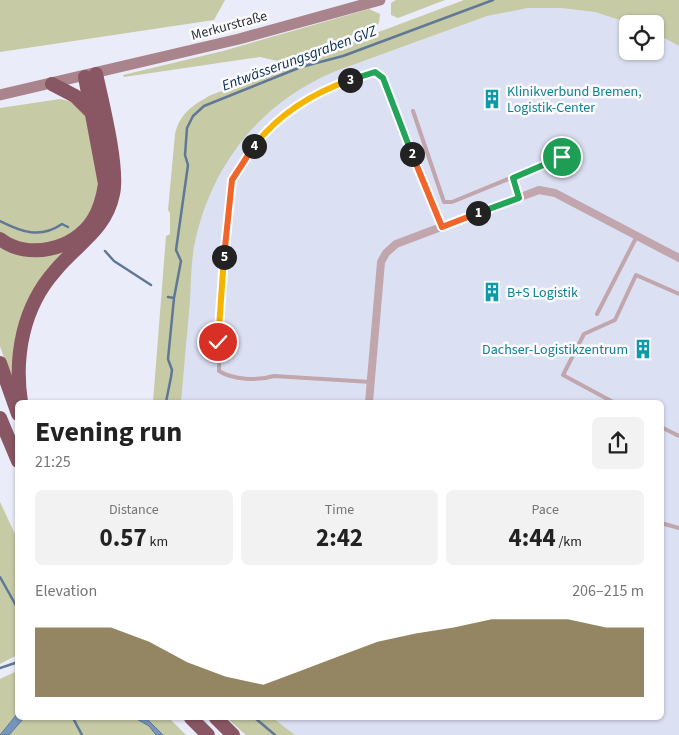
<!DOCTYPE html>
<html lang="en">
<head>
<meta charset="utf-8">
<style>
  :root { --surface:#fff; --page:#f2f2f2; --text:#222; --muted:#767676; --accent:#675422 }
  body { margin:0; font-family:"Source Sans 3",sans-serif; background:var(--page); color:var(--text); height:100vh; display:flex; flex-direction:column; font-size:19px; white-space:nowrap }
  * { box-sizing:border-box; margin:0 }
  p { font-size:16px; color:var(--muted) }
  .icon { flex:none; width:28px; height:28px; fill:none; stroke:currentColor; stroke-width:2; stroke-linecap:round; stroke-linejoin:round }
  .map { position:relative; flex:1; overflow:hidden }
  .details { position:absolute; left:15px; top:400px; width:649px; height:320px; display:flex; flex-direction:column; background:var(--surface); border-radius:8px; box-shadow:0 1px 4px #0004 }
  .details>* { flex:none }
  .controls { position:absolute; left:619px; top:15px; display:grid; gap:10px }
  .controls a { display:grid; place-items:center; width:45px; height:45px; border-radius:8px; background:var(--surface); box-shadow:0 1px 4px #0004; font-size:25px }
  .pin { position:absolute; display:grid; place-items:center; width:42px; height:42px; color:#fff; margin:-21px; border:2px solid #fff; border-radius:50%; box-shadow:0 1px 5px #0007 }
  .km { position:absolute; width:25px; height:25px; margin:-12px; border-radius:50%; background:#222; color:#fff; font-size:14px; line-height:25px; text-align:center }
  .round { display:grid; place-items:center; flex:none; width:52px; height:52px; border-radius:8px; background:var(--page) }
  .headline { display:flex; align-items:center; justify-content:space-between; height:85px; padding:0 20px }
  h1 { font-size:28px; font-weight:700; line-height:38px }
  .figures { display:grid; grid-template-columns:repeat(3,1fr); gap:8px; height:85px; padding:5px 20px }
  .figures div { display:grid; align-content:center; border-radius:8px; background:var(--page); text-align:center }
  .figures b { font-size:25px; font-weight:700 }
  .figures small { font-size:14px; font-weight:400 }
  .figures p { font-size:14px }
  .chart { height:140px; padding:10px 20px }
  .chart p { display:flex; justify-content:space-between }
  .chart svg { width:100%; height:90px; margin-top:5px; fill:var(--accent); opacity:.7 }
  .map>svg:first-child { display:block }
</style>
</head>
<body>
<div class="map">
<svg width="679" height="735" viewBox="0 0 679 735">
  <rect width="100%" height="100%" fill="#eaedf9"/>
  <path fill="#dce0f3" d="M 528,8 L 561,8 L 595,12 L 632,24 L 628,24 L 628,51 L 655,51 L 655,33 L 679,46 L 679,735 L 295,735 L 273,718 L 661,718 L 661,402 L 178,402 L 190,248 L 223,156 L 273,99 L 336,71 L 487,16 Z"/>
  <path fill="#c6caa5" d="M 0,0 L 225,0 L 214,20 L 0,52 Z
    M 396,0 L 445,0 L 398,18 L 391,15 L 391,3 Z
    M 464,0 L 679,0 L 679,46 L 655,33 L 655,24 L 632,24 L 595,12 L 561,8 L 528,8 L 487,16 L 336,71 C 260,102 210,166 194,247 C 191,264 191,282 190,300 C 187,334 184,368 181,402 L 153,402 L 166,236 L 170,234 L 170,213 L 168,210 L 175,134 C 180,113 193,105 211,95 Z
    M 369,9 L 380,14 L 379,23 L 376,26 L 282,62 L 260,57 L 124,77 L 123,75 L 223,51 Z
    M 60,99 L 73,102 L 86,108 L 102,192 L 81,229 L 42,247 L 19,245 L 0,236 L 0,108 Z
    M 80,238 L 47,275 L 14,387 L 0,346 L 0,244 L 10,249 Z
    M 0,502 L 17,538 L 17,655 L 0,664 Z
    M 17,671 L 17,714 L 0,735 L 0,679 Z
    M 24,718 L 135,718 L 149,726 L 156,735 L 9,735 Z
    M 146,718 L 169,718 L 186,735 L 163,735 Z
    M 227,718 L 273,718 L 295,735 L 246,735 Z"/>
  <path fill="#7495bd" stroke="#607895" d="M 17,714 L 18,718 L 24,718 L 9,735 L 0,735 Z
    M 135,718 L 146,718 L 163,735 L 156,735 L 149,726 Z"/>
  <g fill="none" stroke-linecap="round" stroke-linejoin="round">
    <path stroke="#607895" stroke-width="2.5" d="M 0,221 C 22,232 40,239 62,224 L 68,227
      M 105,251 L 114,261 L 151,285
      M 168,297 L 174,298
      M 166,402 L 171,377 L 172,370 L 168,359 L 174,298 L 181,261 L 176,250 L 188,165 L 185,155 L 187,128 L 193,116 L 204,106 L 301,67 L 343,56 L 493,0
      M 0,577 L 18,609
      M 0,668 L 18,662
      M 73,718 L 82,735
      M 255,718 L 275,735"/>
    <path stroke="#c1a7ad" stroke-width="4" d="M 413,111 L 444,202 L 452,202 L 562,157
      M 513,178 L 519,197
      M 597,314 L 637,236
      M 371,382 L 274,376 C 258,381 233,380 219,371 L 221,302 L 232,180 L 256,144 L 286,114 L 325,90 L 375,72 L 383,78 L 441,226
      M 613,402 L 563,375 L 584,334 L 615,320 L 636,275 L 679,294
      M 661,427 L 679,436
      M 661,523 L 679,528"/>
    <path stroke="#c1a7ad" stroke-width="8" d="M 369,402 L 381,262 L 386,253 L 396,244 L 539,190 L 555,193 L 679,258"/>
    <path stroke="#aa848d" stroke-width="11" d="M 0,95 L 239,39 L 380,0"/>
    <path stroke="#895663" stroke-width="14" d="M 52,84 L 75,96 L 92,113
      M 0,239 C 28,261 75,249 93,220 C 100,209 103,197 105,184 L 85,77
      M 0,363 L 18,414
      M 21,402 C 14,356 23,307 55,271 C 77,244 106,230 113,194 C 119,169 102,101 96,74
      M 0,418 L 18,461
      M 191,718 L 208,735
      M 216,718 L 233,735"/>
  </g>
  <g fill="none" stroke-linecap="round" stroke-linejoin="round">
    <defs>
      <path id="split-1" d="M 478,213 L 519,198 L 513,178 L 562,157"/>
      <path id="split-2" d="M 412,154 L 442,227 L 478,213"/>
      <path id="split-3" d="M 350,80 L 375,72 L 383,78 L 412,154"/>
      <path id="split-4" d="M 254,146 C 278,115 313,93 350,80"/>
      <path id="split-5" d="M 224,257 L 232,180 L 254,146"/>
      <path id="split-6" d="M 218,342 L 224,257"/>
    </defs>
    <use href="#split-1" stroke="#fff" stroke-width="10"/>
    <use href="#split-2" stroke="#fff" stroke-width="10"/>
    <use href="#split-3" stroke="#fff" stroke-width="10"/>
    <use href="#split-4" stroke="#fff" stroke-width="10"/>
    <use href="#split-5" stroke="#fff" stroke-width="10"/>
    <use href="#split-6" stroke="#fff" stroke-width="10"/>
    <use href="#split-1" stroke="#22a559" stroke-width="6"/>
    <use href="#split-2" stroke="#f0652b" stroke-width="6"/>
    <use href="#split-3" stroke="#22a559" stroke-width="6"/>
    <use href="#split-4" stroke="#f5b400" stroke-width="6"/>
    <use href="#split-5" stroke="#f0652b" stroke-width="6"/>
    <use href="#split-6" stroke="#f5b400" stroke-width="6"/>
  </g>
  <defs>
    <symbol id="building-bare" viewBox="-9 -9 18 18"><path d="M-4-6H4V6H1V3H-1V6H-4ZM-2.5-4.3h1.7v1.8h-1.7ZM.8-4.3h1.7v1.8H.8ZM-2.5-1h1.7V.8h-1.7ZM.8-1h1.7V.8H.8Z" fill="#0f9aa8" stroke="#fbfbfe" stroke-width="2.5" paint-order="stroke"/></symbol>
  </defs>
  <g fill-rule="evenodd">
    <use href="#building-bare" x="478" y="85" width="28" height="28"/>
    <use href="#building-bare" x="478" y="278" width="28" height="28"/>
    <use href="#building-bare" x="629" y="335" width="28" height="28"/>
  </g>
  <g text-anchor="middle" stroke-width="5" stroke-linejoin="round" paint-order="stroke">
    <g font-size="14" fill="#313337" stroke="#fbfbfe">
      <text transform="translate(229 25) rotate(-15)" y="5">Merkurstraße</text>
    </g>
    <g font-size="14" fill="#0d838f" stroke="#fbfbfe" text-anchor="start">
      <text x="507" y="96">Klinikverbund Bremen,<tspan x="507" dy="16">Logistik-Center</tspan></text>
      <text x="507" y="297">B+S Logistik</text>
      <text x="628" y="354" text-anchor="end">Dachser-Logistikzentrum</text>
    </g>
    <g font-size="15" font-style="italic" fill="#062a50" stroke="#fbfbfe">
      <text transform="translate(299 58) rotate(-20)" y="5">Entwässerungsgraben GVZ</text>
    </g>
  </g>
</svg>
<div class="controls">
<a><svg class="icon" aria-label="locate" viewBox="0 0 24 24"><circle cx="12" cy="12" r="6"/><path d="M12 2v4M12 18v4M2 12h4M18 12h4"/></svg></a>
</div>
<div class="pin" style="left:562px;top:157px;background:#1e9e55"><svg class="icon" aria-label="arrive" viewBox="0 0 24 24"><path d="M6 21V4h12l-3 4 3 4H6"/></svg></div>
<div class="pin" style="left:218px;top:342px;background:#d93025"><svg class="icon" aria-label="check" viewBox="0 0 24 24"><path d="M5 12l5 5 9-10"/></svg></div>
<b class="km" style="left:478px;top:213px">1</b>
<b class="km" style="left:412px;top:154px">2</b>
<b class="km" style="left:350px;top:80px">3</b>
<b class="km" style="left:254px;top:146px">4</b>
<b class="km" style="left:224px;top:257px">5</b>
<section class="details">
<div class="headline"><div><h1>Evening run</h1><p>21:25</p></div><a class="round"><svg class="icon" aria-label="share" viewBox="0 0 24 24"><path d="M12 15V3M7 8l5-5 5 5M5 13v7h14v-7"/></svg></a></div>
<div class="figures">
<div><p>Distance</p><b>0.57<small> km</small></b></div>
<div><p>Time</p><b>2:42</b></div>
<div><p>Pace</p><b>4:44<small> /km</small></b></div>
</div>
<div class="chart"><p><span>Elevation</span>206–215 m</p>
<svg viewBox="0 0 160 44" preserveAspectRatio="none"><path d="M0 44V10L10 10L20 10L30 17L40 27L50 34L60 38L70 31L80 24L90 17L100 13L110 10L120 6L130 6L140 6L150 10L160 10V44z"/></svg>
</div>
</section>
</div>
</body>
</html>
